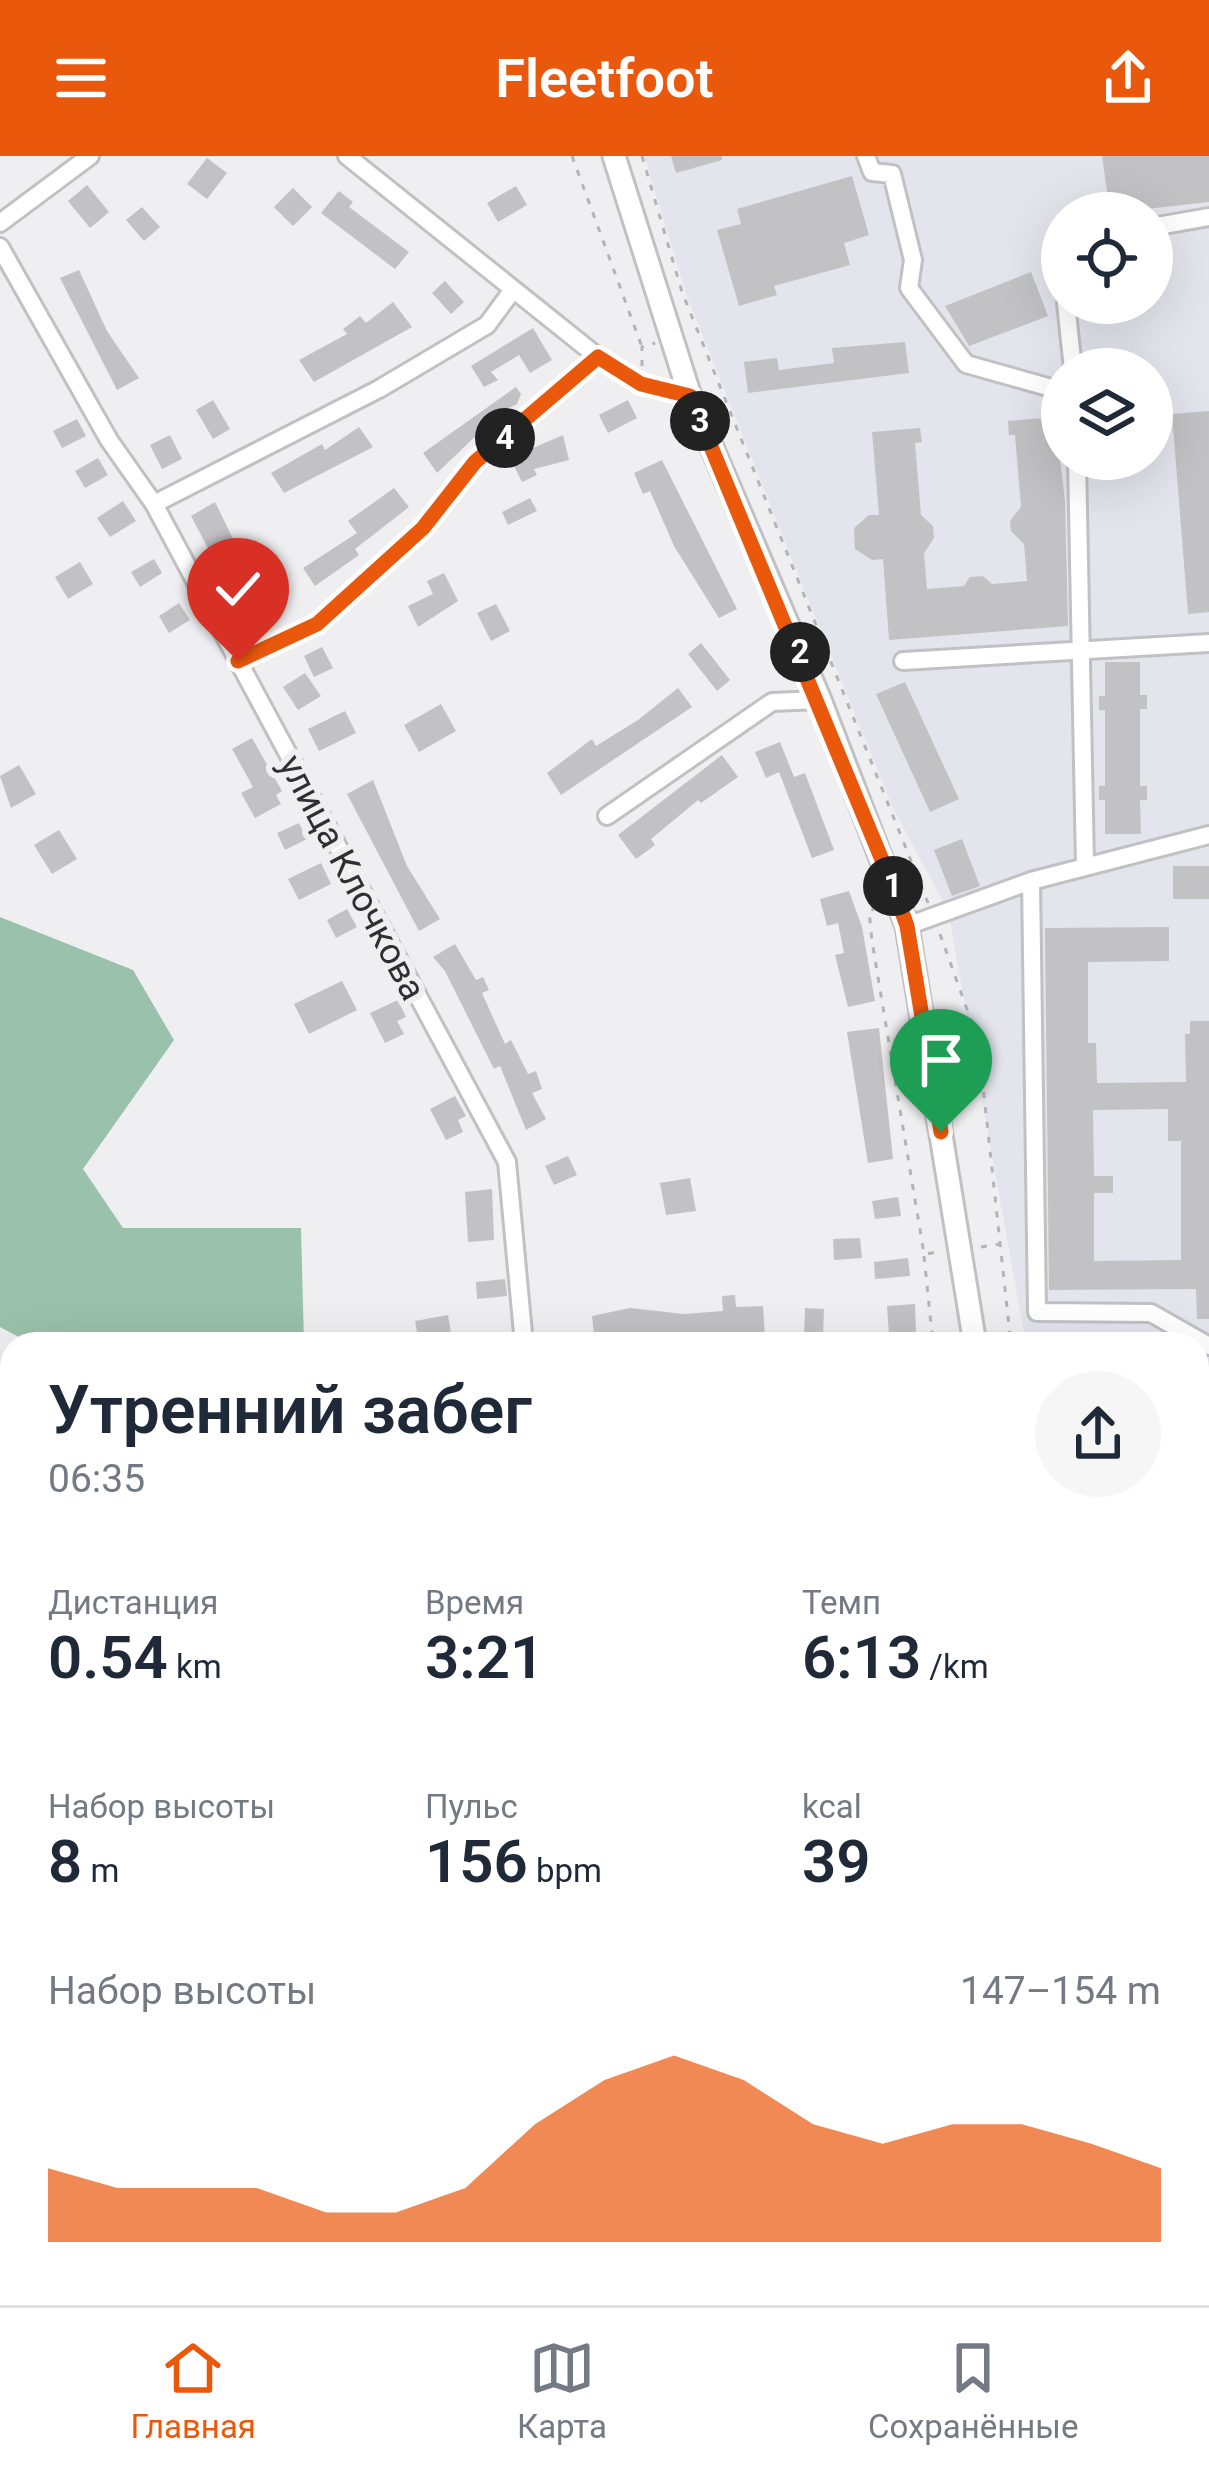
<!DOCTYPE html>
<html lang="ru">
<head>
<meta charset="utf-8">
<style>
  :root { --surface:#fff; --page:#f6f6f7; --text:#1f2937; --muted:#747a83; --line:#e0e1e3; --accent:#ea580c }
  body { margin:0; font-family:Roboto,sans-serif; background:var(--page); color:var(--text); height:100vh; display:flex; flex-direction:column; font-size:45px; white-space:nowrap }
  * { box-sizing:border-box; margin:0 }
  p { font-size:39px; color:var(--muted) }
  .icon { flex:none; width:66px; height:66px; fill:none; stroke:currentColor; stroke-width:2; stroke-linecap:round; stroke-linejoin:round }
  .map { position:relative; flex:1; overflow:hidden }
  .panel { position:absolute; left:0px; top:1176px; width:1209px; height:975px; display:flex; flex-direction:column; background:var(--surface); border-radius:36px 36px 0 0; box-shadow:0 12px 48px #0002 }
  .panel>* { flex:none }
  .controls { position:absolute; left:1041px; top:36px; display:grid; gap:24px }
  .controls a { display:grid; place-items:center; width:132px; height:132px; border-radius:50%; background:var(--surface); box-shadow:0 12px 48px #0002; font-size:60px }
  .pin { position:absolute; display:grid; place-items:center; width:102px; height:102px; color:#fff; margin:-123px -51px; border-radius:50% 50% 50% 0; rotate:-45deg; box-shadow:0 0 12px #0007 }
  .pin .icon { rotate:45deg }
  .km { position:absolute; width:60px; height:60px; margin:-30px; border-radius:50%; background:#222; color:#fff; font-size:33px; line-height:60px; text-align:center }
  .round { display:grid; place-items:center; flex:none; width:126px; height:126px; border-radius:63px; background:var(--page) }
  .head { display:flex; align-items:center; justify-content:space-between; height:204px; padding:0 48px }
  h1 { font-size:66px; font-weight:600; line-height:90px }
  .stats { display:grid; grid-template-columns:repeat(3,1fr); gap:18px; height:204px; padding:12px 48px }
  .stats div { display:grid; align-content:center }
  .stats b { font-size:60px; font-weight:600 }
  .stats small { font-size:33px; font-weight:400 }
  .stats p { font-size:33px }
  .chart { height:336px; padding:24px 48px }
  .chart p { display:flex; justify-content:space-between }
  .chart svg { width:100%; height:216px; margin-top:12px; fill:var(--accent); opacity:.7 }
  header { display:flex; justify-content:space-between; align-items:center; height:156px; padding:0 48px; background:var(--accent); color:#fff; font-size:54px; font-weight:600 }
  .tab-bar { display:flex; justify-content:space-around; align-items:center; height:168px; border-top:3px solid var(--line); background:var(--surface); font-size:33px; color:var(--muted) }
  .tab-bar a { display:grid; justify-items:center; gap:6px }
  .tab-bar .active { color:var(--accent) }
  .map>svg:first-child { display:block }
</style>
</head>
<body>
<header><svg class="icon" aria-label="menu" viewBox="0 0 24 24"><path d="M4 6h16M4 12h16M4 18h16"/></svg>Fleetfoot<svg class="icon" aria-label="share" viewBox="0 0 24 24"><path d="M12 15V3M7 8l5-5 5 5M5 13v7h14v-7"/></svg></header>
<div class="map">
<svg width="1209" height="2149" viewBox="0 0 1209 2149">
  <rect width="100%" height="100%" fill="#efeff1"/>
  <path fill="#e4e4ed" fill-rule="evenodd" d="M 644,0 L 1209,0 L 1209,1622 L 1197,1624 L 1197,1188 L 1026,1188 L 948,755 L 893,652 L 797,416 L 687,140 ZM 1062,57 L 1152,57 L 1152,147 L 1062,147 ZM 1062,213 L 1152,213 L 1152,303 L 1062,303 Z"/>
  <path fill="#accab9" d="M 1209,1622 L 1209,2080 L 1197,2082 L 1197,1624 Z"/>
  <path fill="#9ac1ab" d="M 0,761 L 133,814 L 174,884 L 83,1013 L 123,1072 L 301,1072 L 304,1188 L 32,1188 L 0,1171 Z"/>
  <path fill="#c2c2c4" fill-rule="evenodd" d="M 671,0 L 722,0 L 722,4 L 676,17 Z
    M 1102,0 L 1209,0 L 1209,46 L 1110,57 Z
    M 207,2 L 227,17 L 207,43 L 187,28 Z
    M 852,20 L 869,79 L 844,87 L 850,109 L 774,130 L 777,139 L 739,150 L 717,74 L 741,68 L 737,53 Z
    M 87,29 L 109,56 L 90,72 L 68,45 Z
    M 516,30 L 527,49 L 498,66 L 487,47 Z
    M 293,32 L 312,51 L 293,70 L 274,51 Z
    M 339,35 L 353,46 L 349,51 L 409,96 L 395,113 L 321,57 Z
    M 142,51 L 160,71 L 144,85 L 126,64 Z
    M 79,114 L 107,175 L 139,222 L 117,234 L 60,122 Z
    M 1031,116 L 1048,160 L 969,190 L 945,150 Z
    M 445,125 L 464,146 L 451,158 L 432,137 Z
    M 393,146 L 412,171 L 314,226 L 299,204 L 347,178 L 343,173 L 360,160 L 366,167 Z
    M 533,172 L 552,204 L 530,217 L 519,199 L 491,216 L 498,224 L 484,231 L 471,210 Z
    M 905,186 L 909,217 L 748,237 L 744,206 L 777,202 L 779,214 L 834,207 L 832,192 Z
    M 516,231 L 521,238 L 517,248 L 501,256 L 437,317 L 423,297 Z
    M 213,244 L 230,273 L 213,283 L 196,254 Z
    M 628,244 L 637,262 L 608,277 L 599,259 Z
    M 1209,255 L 1209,456 L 1188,458 L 1172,258 Z
    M 1055,261 L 1065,345 L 1068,470 L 889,484 L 883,403 L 872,404 L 855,393 L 854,372 L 869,359 L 879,359 L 872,276 L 920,272 L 922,286 L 915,287 L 921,359 L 933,370 L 934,382 L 924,397 L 927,433 L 964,430 L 970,421 L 983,420 L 992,428 L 1027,425 L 1024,388 L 1011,375 L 1010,365 L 1021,351 L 1015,279 L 1009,279 L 1008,265 Z
    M 77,263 L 86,280 L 62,292 L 53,275 Z
    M 359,271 L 373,291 L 284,337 L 271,317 L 322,288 L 325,294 Z
    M 170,279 L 182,303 L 162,313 L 150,289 Z
    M 563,279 L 569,304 L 534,313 L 537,319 L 522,326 L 510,302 Z
    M 98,302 L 108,319 L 85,332 L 75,315 Z
    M 662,304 L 737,453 L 719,462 L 674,390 L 650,335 L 643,338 L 634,317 Z
    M 394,332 L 409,351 L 355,393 L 359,399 L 315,430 L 303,412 L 357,377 L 348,365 Z
    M 530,342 L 537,355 L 508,369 L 502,356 Z
    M 123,345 L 136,365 L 110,381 L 97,362 Z
    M 215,346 L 244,405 L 221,417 L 191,360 Z
    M 154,403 L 162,417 L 140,431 L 131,416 Z
    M 80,406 L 93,428 L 68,443 L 55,421 Z
    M 444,417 L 458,445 L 418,471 L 408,450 L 433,438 L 427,425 Z
    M 260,446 L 270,466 L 250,476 L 240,456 Z
    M 179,447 L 190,464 L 169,477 L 159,460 Z
    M 496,448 L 510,475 L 491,485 L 477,457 Z
    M 701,487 L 730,524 L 717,535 L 688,498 Z
    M 322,491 L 333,512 L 314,521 L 304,500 Z
    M 1105,506 L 1140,506 L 1140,539 L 1147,539 L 1147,553 L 1140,553 L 1140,630 L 1147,630 L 1147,644 L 1140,644 L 1141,678 L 1105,678 L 1105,644 L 1099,644 L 1099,630 L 1105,630 L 1105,554 L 1099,554 L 1099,540 L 1105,540 Z
    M 305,517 L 321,540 L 298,554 L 283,531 Z
    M 905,526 L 959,643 L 930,656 L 876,538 Z
    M 678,532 L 692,551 L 561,639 L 547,617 L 592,583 L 596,590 L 638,564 Z
    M 441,548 L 456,575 L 419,596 L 404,569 Z
    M 345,555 L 356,577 L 319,595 L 308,573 Z
    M 252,582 L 282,635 L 276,639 L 281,648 L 255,662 L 241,637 L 253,631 L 232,593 Z
    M 780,586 L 794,621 L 805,617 L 834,694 L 812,702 L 779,616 L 766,622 L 755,596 Z
    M 722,599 L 738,621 L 701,647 L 698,644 L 651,683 L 655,689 L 636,703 L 618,679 Z
    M 19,609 L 36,638 L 11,652 L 0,620 Z
    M 373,624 L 407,710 L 440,763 L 419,775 L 347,638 Z
    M 299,667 L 307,683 L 285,694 L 277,677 Z
    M 59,674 L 77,703 L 52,718 L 34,689 Z
    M 962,683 L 980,730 L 952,740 L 934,694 Z
    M 321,707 L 331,728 L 299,744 L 288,723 Z
    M 1173,710 L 1209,710 L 1209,743 L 1173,743 Z
    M 849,735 L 862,771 L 875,845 L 848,851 L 835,799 L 844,797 L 838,767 L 827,770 L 820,743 Z
    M 347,753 L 357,771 L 336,782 L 327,764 Z
    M 1169,771 L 1169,805 L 1088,806 L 1088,887 L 1096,887 L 1097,927 L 1186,926 L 1185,878 L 1190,878 L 1190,865 L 1209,865 L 1209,1163 L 1197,1163 L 1196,1133 L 1049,1134 L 1045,772 ZM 1168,953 L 1168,985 L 1181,985 L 1181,1104 L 1094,1105 L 1094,1037 L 1113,1037 L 1113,1020 L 1094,1020 L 1093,954 Z
    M 455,788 L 476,824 L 483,821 L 489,834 L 482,837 L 505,888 L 511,884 L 528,918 L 536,915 L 542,933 L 532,937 L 546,963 L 526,974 L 500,910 L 494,913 L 445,815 L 433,801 Z
    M 342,825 L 357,854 L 309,878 L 294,848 Z
    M 398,844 L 406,861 L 397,865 L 404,878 L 385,887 L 370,857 Z
    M 879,872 L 893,1003 L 868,1007 L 847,876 Z
    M 455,940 L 466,960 L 458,964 L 463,976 L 446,984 L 430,953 Z
    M 568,1000 L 577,1019 L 554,1029 L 545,1010 Z
    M 690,1022 L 696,1055 L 666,1059 L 660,1027 Z
    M 492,1033 L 494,1084 L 468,1086 L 465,1036 Z
    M 898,1041 L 901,1060 L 875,1063 L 872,1045 Z
    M 860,1082 L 862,1102 L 834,1104 L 833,1083 Z
    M 908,1102 L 910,1120 L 875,1123 L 874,1106 Z
    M 505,1123 L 507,1140 L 477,1143 L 476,1126 Z
    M 735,1139 L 736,1151 L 763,1150 L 765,1182 L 595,1187 L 592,1160 L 630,1152 L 684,1158 L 723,1155 L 722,1140 Z
    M 915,1148 L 916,1177 L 889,1179 L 887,1150 Z
    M 805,1152 L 824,1153 L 823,1181 L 804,1181 Z
    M 448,1159 L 453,1188 L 419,1188 L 415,1165 Z"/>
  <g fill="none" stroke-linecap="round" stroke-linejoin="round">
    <defs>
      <path id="minor" d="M 347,0 L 598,201 L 642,228 L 690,240
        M 866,0 L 872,16 L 892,18 L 913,104 L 909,132 L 966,208 L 1062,235
        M 0,67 L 90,0
        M 1152,71 L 1209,61
        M 0,91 L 109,284 L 154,348 L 507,1006 L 524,1188
        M 1066,147 L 1073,213
        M 1077,303 L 1085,709
        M 154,348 L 379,233 L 487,169 L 512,135
        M 238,505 L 317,468 L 423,372 L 474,306 L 598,201
        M 903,505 L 1209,487
        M 607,660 L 772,546 L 820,544
        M 1031,725 L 1037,1156 L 1151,1157 L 1209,1190
        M 907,770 L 1031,725 L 1209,679
        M 0,1365 L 12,1372
        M 0,1524 L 12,1531
        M 0,1865 L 12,1842
        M 934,2139 L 943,2149
        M 345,2149 L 349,2139
        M 771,2149 L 783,2139"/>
      <path id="major" d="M 614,0 L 690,240 L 820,544 L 907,770 L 975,1188
        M 1110,2139 L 1111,2149"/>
    </defs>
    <use href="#minor" stroke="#c1c1c3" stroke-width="22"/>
    <use href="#major" stroke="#c1c1c3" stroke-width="27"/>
    <path stroke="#b4b4b6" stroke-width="3" stroke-dasharray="6 9" stroke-linecap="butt" d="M 572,0 L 642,191
      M 642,0 L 682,136 L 928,747
      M 642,210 L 642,191 L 655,187
      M 877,752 L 869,755 L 872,785 L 924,1098 L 941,1096
      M 940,778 L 978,884 L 1011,1188
      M 981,1091 L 1000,1088
      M 924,1100 L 933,1188
      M 1197,1829 L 1209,1828
      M 1197,2009 L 1209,2006
      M 1067,2139 L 1068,2149"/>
    <use href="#minor" stroke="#fff" stroke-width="16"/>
    <use href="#major" stroke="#fff" stroke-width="21"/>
  </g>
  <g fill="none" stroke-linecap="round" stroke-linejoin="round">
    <defs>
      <path id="route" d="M 238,505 L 317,468 L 423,372 L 475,306 L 598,201 L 641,228 L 690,240 L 892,728 L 907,770 L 941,976"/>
    </defs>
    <use href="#route" stroke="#fff" stroke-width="24"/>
    <use href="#route" stroke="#ea580c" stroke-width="15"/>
  </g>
  <g text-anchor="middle" stroke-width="12" stroke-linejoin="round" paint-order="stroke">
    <g font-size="36" fill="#2f2f30" stroke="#efeff1">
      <text transform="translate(353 721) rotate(62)" y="13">улица Клочкова</text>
    </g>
  </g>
</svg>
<div class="controls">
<a><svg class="icon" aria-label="locate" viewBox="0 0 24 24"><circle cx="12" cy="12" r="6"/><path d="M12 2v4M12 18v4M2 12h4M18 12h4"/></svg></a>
<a><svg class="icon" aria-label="layers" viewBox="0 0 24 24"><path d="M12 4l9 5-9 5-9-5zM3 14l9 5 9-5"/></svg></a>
</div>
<div class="pin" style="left:941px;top:976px;background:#1e9e55"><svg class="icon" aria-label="arrive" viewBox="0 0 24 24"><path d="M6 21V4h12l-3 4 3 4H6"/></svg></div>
<div class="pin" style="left:238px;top:505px;background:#d93025"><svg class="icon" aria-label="check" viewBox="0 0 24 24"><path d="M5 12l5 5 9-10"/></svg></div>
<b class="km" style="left:893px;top:730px">1</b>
<b class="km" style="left:800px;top:496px">2</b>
<b class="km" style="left:700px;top:265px">3</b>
<b class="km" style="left:505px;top:282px">4</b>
<section class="panel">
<div class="head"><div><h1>Утренний забег</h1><p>06:35</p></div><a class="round"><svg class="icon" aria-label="share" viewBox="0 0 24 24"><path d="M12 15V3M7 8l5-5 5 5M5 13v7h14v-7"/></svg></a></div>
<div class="stats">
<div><p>Дистанция</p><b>0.54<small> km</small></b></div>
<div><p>Время</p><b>3:21</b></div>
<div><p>Темп</p><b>6:13<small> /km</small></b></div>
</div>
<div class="stats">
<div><p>Набор высоты</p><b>8<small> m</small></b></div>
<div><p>Пульс</p><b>156<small> bpm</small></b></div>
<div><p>kcal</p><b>39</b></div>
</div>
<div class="chart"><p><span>Набор высоты</span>147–154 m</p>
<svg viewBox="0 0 160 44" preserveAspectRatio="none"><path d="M0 44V29L10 33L20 33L30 33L40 38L50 38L60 33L70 20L80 11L90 6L100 11L110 20L120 24L130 20L140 20L150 24L160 29V44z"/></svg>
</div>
</section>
</div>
<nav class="tab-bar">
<a class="active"><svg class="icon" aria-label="home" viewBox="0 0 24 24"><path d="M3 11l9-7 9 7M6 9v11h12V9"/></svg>Главная</a>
<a><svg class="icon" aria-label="map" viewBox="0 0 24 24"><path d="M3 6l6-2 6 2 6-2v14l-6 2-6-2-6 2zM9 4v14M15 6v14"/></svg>Карта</a>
<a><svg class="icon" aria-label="saved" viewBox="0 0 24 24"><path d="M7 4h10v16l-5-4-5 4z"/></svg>Сохранённые</a>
</nav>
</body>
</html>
